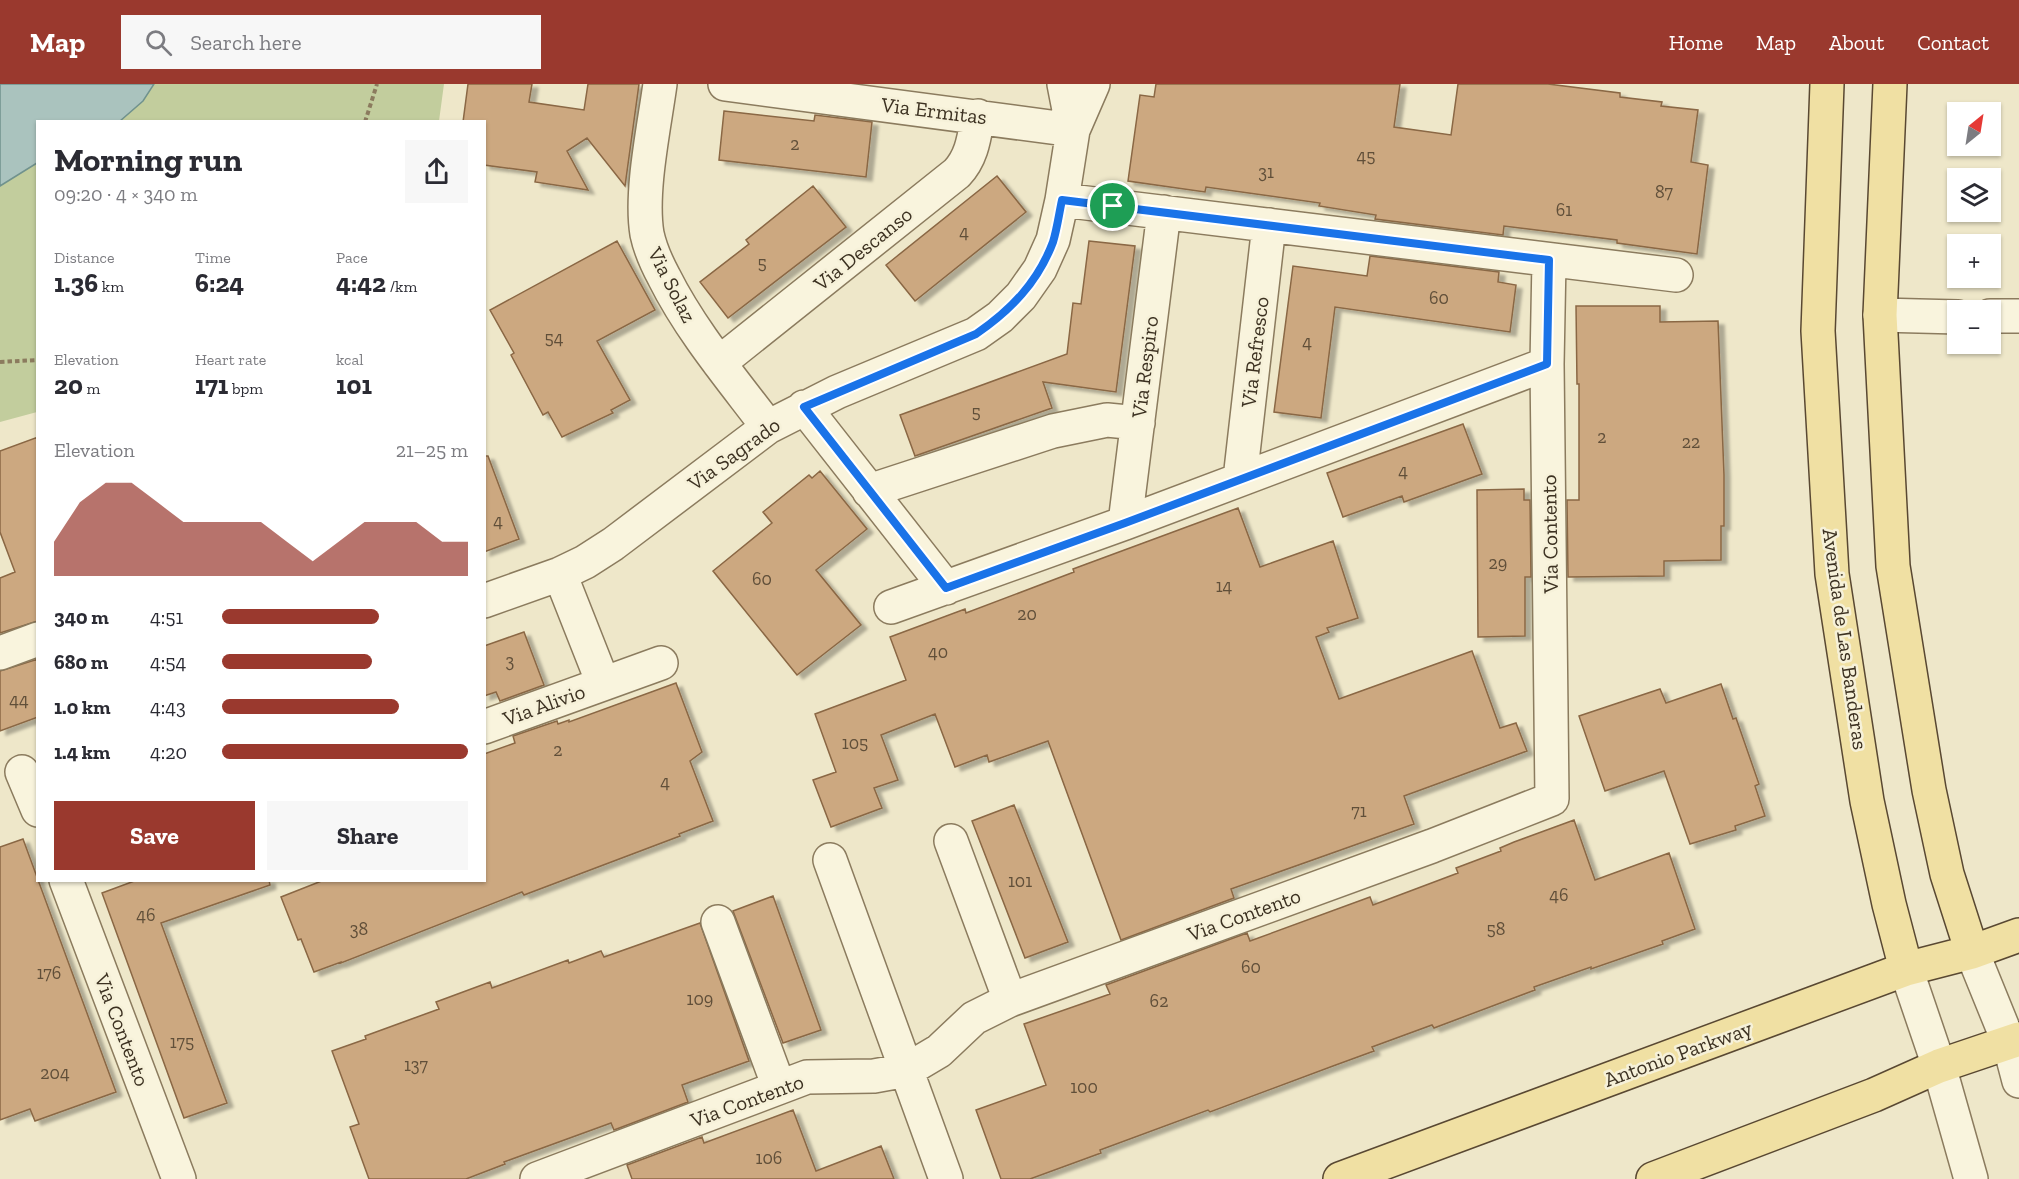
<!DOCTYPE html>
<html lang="en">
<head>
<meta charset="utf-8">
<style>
  :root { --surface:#fff; --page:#f7f7f7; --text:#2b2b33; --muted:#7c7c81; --accent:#9a392e }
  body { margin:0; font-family:"Zilla Slab",serif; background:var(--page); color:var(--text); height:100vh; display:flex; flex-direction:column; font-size:22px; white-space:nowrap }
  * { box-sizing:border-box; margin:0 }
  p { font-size:20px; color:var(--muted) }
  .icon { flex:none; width:33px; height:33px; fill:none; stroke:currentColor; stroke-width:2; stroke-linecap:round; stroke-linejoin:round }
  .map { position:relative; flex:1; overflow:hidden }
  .details { position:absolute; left:36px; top:36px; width:450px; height:762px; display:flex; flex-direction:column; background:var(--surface); border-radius:0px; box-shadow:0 2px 4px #0004 }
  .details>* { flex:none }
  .needle { width:39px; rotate:30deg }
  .controls { position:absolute; left:1947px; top:18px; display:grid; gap:12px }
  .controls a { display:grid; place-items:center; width:54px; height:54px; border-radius:0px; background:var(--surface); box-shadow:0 2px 4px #0004; font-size:30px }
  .pin { position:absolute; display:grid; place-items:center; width:51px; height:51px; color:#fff; margin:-26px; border:3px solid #fff; border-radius:50%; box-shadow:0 2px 6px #0007 }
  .round { display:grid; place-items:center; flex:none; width:63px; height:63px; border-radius:0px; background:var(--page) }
  .headline { display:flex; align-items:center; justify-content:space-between; height:102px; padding:0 18px }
  h1 { font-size:33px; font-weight:800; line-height:45px }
  .stats { display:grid; grid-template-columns:repeat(3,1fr); gap:9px; height:102px; padding:6px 18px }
  .stats div { display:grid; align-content:center }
  .stats b { font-size:26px; font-weight:800 }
  .stats small { font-size:16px; font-weight:400 }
  .stats p { font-size:16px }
  .chart { height:168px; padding:12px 18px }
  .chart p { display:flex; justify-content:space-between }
  .chart svg { width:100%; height:108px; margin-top:6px; fill:var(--accent); opacity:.7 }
  .button { display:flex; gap:12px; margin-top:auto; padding:12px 18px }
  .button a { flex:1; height:69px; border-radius:0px; background:var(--accent); color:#fff; font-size:24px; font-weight:800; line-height:69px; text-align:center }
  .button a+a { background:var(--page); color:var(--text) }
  ul { padding:0 18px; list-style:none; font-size:20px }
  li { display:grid; grid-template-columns:96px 72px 1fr; align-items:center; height:45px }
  li i { height:15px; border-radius:8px; background:var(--accent) }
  header { display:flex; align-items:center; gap:36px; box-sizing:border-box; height:84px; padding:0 30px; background:var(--accent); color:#fff }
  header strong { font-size:28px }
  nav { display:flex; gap:33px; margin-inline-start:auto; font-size:21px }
  .search { width:420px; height:54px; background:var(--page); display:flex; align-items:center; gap:15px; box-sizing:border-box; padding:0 21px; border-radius:0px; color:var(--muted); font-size:22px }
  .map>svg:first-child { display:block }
</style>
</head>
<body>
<header>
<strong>Map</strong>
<div class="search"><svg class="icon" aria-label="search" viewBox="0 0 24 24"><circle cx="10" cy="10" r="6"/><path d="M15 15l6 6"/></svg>Search here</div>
<nav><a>Home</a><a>Map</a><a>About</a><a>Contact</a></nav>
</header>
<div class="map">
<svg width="2019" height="1095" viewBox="0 0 2019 1095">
  <defs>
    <filter id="shadow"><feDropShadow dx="6" dy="4" stdDeviation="1.5" flood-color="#0004"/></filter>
  </defs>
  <rect width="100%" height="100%" fill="#eee7c9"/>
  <path fill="#c2cd9d" d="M 0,0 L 444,0 L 439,37 L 38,38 L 37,328 L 0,338 Z"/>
  <path fill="#aac3be" stroke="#70928d" stroke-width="1.5" d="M 0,0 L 154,0 L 143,17 L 120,37 L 38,38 L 37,79 L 0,102 Z"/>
  <path fill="#cca880" stroke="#8a6744" stroke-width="1.5" filter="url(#shadow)" d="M 468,0 L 532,0 L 529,18 L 584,26 L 588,0 L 639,0 L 625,102 L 587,54 L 567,67 L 588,106 L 535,98 L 537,88 L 484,81 L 484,38 L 463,38 Z
    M 1156,0 L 1400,0 L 1394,43 L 1451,51 L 1458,0 L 1548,0 L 1620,9 L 1620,13 L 1662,18 L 1661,22 L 1698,26 L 1691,78 L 1708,81 L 1697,170 L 1617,159 L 1617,156 L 1504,142 L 1503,151 L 1375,135 L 1376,131 L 1319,122 L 1320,119 L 1206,103 L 1205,108 L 1128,97 L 1140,11 L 1154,13 Z
    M 724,27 L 814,37 L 815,31 L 872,38 L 866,93 L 719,76 Z
    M 997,92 L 1026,128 L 915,217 L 886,181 Z
    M 813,102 L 846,143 L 728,234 L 700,198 L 749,160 L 746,156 Z
    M 617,157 L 655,226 L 597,257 L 630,316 L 611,326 L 613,329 L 562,353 L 548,328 L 543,331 L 511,271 L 514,269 L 490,226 Z
    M 1089,157 L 1135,162 L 1116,308 L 1043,298 L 1052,324 L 915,372 L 900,331 L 1067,270 L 1073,219 L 1081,220 Z
    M 1370,172 L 1499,188 L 1498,198 L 1516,201 L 1510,248 L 1335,223 L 1321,334 L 1274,328 L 1293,182 L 1367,192 Z
    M 1576,222 L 1660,222 L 1660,238 L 1718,237 L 1724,391 L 1724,442 L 1721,442 L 1721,476 L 1664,477 L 1664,492 L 1568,493 L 1567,416 L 1579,416 L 1579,300 L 1577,300 Z
    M 1463,340 L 1482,390 L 1404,418 L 1402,412 L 1343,433 L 1327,389 Z
    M 38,353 L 38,537 L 0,549 L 0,494 L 15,488 L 0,448 L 0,367 Z
    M 484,372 L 488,372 L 519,455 L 484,468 Z
    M 820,387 L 867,445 L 816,486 L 861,541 L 797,591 L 713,487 L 772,439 L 763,428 L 809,391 L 812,394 Z
    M 1524,405 L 1524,416 L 1530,416 L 1531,493 L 1525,493 L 1525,552 L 1478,553 L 1477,406 Z
    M 1238,424 L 1260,483 L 1333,457 L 1358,534 L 1327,544 L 1329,548 L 1316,553 L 1339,615 L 1472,567 L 1500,644 L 1516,639 L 1527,667 L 1404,712 L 1414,740 L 1231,805 L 1234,814 L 1121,856 L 1048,657 L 989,678 L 987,671 L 955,683 L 935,630 L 881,651 L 898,696 L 874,704 L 882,724 L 831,743 L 813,696 L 836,688 L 815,630 L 906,596 L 890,553 L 965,525 L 966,529 L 1074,488 L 1073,485 Z
    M 524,548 L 544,601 L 500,617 L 496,608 L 484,612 L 484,562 Z
    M 38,575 L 38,633 L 0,647 L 0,587 Z
    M 676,599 L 702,668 L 690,677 L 713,737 L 679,750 L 680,752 L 524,811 L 522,808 L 341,879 L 341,878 L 314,888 L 301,855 L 298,856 L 281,813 L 324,796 L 484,796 L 484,670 L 515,659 L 513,652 L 557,637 L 558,640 L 569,636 L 569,638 Z
    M 1721,600 L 1733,635 L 1736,634 L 1759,700 L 1755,702 L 1765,732 L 1735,742 L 1736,746 L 1690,760 L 1664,687 L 1605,707 L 1579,632 L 1660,605 L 1666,619 Z
    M 1014,721 L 1068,858 L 1025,874 L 972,737 Z
    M 1574,736 L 1595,796 L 1669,769 L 1695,845 L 1662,857 L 1663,860 L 1591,885 L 1591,883 L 1534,903 L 1535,906 L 1434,944 L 1432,941 L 1372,963 L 1374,967 L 1333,982 L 1210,1028 L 1208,1026 L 1100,1066 L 1101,1069 L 1030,1095 L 1001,1095 L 976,1026 L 1046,1001 L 1024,940 L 1110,910 L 1106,901 L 1247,849 L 1250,857 L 1370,813 L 1373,821 L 1458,789 L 1456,784 L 1501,767 L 1500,764 L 1514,758 Z
    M 23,755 L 116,1008 L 35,1037 L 30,1025 L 0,1036 L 0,763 Z
    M 137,796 L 269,796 L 270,801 L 161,839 L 227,1019 L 184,1034 L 102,809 Z
    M 773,812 L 821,946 L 783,959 L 733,827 Z
    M 700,839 L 749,977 L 682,1001 L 688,1018 L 614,1046 L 611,1039 L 504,1078 L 505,1080 L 466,1095 L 369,1095 L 350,1043 L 359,1040 L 332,967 L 366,955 L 365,952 L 439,925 L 436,918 L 490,898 L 492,904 L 568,876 L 569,879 L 601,867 L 604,873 Z
    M 793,1026 L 816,1087 L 881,1062 L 894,1095 L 632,1095 L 627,1081 L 702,1053 L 704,1059 Z"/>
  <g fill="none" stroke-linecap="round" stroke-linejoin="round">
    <defs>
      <path id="minor" d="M 660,0 C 654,44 640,108 647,150 C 650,164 657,180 664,193 C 691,247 731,294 768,343
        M 725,0 L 1073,46
        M 1064,0 L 1073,46
        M 1062,116 L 1676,191
        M 1880,231 L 1958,233
        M 1990,232 L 2019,232
        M 719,279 L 957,89 C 972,73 974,54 978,32
        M 804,323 L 946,504
        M 1240,395 L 1269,141
        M 869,407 L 1053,347 L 1107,336 L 1138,339
        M 1125,439 L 1164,128
        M 560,490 L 603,599
        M 484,517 L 560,490 L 585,478 L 613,460 L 768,343 L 837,308 L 976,250 L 1000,233 L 1021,212 L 1040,185 L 1053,156 L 1062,116 L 1073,46 L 1093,0
        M 891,523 L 1125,439 L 1547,280
        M 0,569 L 38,555
        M 484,643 L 661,579
        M 22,688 L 38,726
        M 951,757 L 1010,916
        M 830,776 L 946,1095
        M 66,796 L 179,1095
        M 718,838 L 779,1003
        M 1972,868 L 2009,959 L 2019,997
        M 1906,885 L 1939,982 L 1971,1095
        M 537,1095 L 807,993 L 874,992 L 907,986 L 939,967 L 974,934 L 1010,916 L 1432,762 L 1552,715 L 1547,280 L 1549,176"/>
      <path id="major" d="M 1827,0 L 1818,247 L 1832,490 L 1867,717 L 1889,820 L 1906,885
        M 1890,0 L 1880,231 L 1893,482 L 1929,706 L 1947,790 L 1972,868
        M 1340,1095 L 1906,885 L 1972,868 L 2019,851
        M 1653,1095 L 1874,1011 L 1939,982 L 2019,955"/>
    </defs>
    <use href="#minor" stroke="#8b7b5e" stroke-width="36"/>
    <use href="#major" stroke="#594832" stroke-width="36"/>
    <path stroke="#8b7b5e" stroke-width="4" stroke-dasharray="4.5 3" stroke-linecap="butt" d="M 365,38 L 377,0
      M 0,278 L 38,276"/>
    <use href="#minor" stroke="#f9f4dd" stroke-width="33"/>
    <use href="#major" stroke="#f0e0a3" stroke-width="33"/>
  </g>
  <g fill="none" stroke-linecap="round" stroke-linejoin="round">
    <defs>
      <path id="route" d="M 1062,116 L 1549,176 L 1547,280 L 1125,439 L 946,504 L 804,323 L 976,250 C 1011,226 1038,198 1053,158 C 1057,145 1059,130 1062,116 Z"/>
    </defs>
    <use href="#route" stroke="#fff" stroke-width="12"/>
    <use href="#route" stroke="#1a73e8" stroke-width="8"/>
  </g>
  <g text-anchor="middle" stroke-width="5" stroke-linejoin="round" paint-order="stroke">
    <g font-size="18" fill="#604f39">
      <text x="795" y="66">2</text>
      <text x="1366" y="78">45</text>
      <text x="1266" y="94">31</text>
      <text x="1664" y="114">87</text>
      <text x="1564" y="132">61</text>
      <text x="964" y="154">4</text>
      <text x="762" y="185">5</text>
      <text x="1439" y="220">60</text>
      <text x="554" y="260">54</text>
      <text x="1307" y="264">4</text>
      <text x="976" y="334">5</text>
      <text x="1602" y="359">2</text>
      <text x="1691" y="364">22</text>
      <text x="1403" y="393">4</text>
      <text x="498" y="443">4</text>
      <text x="1498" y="485">29</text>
      <text x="762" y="501">60</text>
      <text x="1224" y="508">14</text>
      <text x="1027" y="536">20</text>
      <text x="938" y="574">40</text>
      <text x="510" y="583">3</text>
      <text x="19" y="622">44</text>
      <text x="855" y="665">105</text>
      <text x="558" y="672">2</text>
      <text x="665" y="704">4</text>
      <text x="1359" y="733">71</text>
      <text x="1020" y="803">101</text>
      <text x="1559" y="817">46</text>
      <text x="146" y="837">46</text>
      <text x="359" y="851">38</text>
      <text x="1496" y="851">58</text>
      <text x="1251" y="889">60</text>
      <text x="49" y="895">176</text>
      <text x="700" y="921">109</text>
      <text x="1159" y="923">62</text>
      <text x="182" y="964">175</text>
      <text x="416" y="987">137</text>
      <text x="55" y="995">204</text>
      <text x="1084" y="1009">100</text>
      <text x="769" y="1080">106</text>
    </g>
    <g font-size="21" fill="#3c3121" stroke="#f6f1d9">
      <text transform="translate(934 27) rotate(7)" y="7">Via Ermitas</text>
      <text transform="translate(863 165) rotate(-39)" y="7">Via Descanso</text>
      <text transform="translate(672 201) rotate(63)" y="7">Via Solaz</text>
      <text transform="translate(1255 268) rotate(-83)" y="7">Via Refresco</text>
      <text transform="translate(1145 283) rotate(-83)" y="7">Via Respiro</text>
      <text transform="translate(734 370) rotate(-36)" y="7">Via Sagrado</text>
      <text transform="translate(1550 450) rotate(-91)" y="7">Via Contento</text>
      <text transform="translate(1845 555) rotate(82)" y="7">Avenida de Las Banderas</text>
      <text transform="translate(544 621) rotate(-20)" y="7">Via Alivio</text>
      <text transform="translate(1244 831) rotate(-20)" y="7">Via Contento</text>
      <text transform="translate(122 946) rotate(69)" y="7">Via Contento</text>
      <text transform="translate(1678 970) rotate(-20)" y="7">Antonio Parkway</text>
      <text transform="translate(747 1017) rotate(-20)" y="7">Via Contento</text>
    </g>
  </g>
</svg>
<div class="controls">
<a><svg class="needle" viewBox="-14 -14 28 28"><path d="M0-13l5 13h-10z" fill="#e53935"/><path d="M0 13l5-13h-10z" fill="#7c7c81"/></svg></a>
<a><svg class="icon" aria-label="layers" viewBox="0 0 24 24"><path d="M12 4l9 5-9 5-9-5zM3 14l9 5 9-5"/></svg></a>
<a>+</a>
<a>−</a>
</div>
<div class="pin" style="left:1113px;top:122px;background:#1e9e55"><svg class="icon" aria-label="arrive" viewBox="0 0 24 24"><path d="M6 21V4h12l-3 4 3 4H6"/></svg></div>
<section class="details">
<div class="headline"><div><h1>Morning run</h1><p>09:20 · 4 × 340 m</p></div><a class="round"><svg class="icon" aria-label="share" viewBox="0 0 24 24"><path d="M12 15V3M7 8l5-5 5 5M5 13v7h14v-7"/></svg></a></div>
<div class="stats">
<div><p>Distance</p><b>1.36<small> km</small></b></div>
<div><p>Time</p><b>6:24</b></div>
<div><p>Pace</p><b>4:42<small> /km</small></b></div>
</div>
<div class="stats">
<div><p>Elevation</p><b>20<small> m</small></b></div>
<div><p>Heart rate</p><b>171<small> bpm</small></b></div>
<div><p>kcal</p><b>101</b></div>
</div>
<div class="chart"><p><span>Elevation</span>21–25 m</p>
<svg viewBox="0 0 160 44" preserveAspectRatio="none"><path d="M0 44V30L10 14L20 6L30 6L40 14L50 22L60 22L70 22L80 22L90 30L100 38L110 30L120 22L130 22L140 22L150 30L160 30V44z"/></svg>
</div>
<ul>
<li><b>340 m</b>4:51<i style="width:64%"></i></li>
<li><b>680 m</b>4:54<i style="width:61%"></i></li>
<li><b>1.0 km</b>4:43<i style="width:72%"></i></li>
<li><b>1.4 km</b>4:20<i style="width:100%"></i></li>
</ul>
<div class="button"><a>Save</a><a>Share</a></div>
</section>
</div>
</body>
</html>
